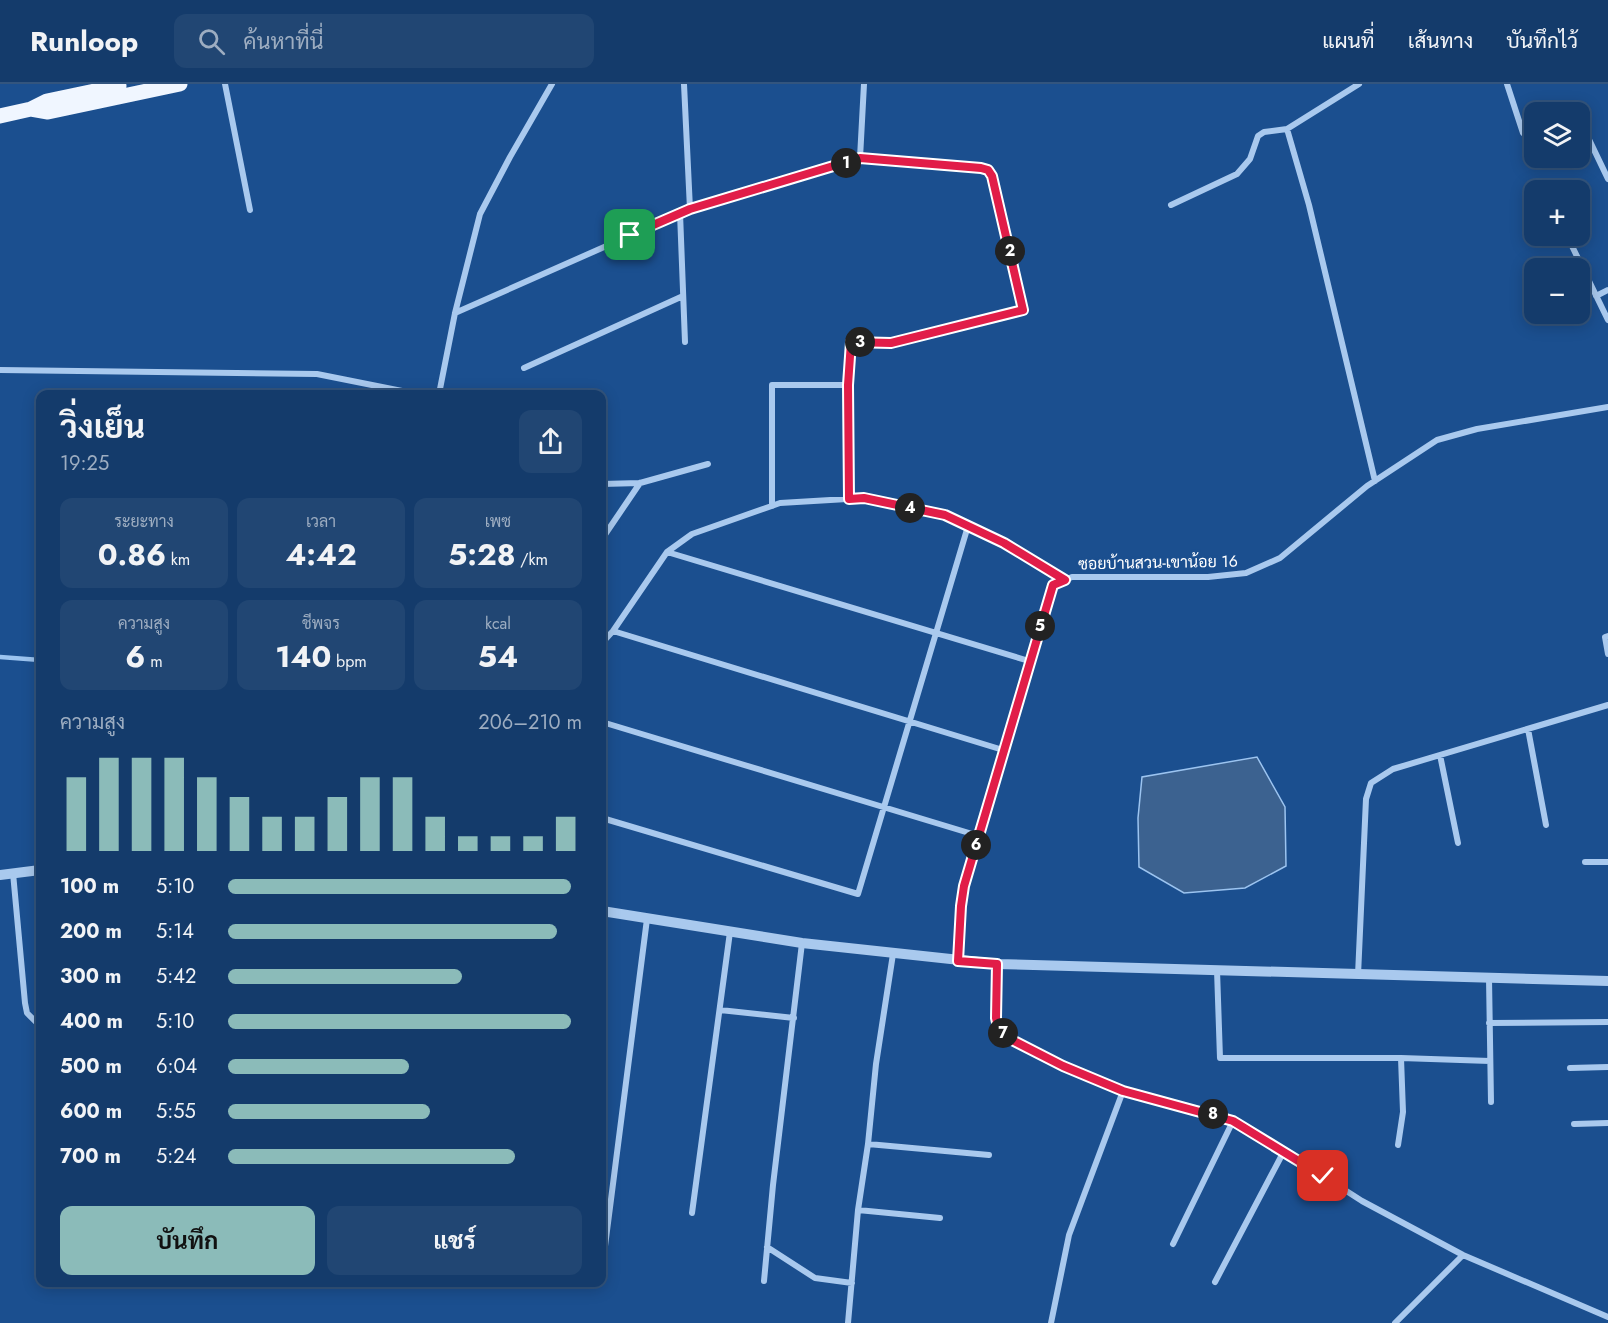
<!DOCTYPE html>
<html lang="th">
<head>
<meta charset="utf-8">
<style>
  :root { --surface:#143b6b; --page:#214673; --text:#f1f3f6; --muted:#9dadc1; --line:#33557e; --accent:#8bbbb9 }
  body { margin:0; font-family:Jost,Sarabun,sans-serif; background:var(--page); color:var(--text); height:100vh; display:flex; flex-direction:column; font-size:22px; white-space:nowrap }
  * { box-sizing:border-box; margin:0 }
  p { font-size:20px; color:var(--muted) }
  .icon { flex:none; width:33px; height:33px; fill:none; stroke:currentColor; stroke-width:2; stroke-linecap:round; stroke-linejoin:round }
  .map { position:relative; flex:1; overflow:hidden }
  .side { position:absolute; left:36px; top:306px; width:570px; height:897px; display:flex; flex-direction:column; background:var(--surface); border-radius:12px; box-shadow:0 3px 15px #0003,0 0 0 2px var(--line) }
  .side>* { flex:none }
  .controls { position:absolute; left:1524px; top:18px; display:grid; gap:12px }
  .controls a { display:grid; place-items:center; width:66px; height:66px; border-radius:12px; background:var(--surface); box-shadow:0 3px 15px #0003,0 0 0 2px var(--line); font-size:30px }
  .pin { position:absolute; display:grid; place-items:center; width:51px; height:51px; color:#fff; margin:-26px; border-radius:12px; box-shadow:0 3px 9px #0006 }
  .km { position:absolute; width:30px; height:30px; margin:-15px; border-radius:50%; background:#222; color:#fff; font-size:16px; line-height:30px; text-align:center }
  .round { display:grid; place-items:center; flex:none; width:63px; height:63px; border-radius:12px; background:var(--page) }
  .summary { display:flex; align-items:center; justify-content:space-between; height:102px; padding:0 24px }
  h1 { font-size:33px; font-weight:700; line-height:45px }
  .figures { display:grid; grid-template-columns:repeat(3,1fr); gap:9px; height:102px; padding:6px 24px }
  .figures div { display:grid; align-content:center; border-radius:12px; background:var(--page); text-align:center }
  .figures b { font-size:30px; font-weight:700 }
  .figures small { font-size:16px; font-weight:400 }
  .figures p { font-size:16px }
  .chart { height:168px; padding:12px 24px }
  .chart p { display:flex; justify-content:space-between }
  .chart svg { width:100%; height:108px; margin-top:6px; stroke:var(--accent); stroke-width:6 }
  .primary-button { display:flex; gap:12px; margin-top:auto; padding:12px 24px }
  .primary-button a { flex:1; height:69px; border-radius:12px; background:var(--accent); color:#111; font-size:24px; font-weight:700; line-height:69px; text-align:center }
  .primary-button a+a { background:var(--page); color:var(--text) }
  ul { padding:0 24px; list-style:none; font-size:20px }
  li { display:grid; grid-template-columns:96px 72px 1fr; align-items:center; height:45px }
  li i { height:15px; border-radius:8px; background:var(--accent) }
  header { display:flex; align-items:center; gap:36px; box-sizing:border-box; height:84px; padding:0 30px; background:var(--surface); border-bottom:2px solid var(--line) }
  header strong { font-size:28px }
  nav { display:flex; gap:33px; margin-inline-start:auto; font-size:21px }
  .search { width:420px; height:54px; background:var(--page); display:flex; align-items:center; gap:15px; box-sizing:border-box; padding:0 21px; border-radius:12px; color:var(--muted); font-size:22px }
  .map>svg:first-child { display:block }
</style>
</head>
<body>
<header>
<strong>Runloop</strong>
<div class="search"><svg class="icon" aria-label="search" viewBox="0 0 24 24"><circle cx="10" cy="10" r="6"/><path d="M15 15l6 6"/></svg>ค้นหาที่นี่</div>
<nav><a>แผนที่</a><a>เส้นทาง</a><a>บันทึกไว้</a></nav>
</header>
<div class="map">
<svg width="1608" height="1239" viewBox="0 0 1608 1239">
  <rect width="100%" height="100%" fill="#1b4f8f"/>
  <path fill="#3c6290" stroke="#9cc4f0" stroke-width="1.5" d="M 1257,673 L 1285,723 L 1286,782 L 1245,804 L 1184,809 L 1139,783 L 1138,734 L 1142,693 Z"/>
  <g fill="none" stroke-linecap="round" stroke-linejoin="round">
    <path stroke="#9cc4f0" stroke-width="4.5" d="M 0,573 L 40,576"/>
    <path stroke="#a9c9ee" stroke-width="6" d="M 225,0 L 250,126
      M 684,0 L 690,125
      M 1507,0 L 1523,49
      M 1287,45 L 1309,121 L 1375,397
      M 1585,47 L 1608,95
      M 860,74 L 864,0
      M 1171,121 L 1237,90 L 1250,75 L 1258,52 L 1264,48 L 1287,45 L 1359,0
      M 680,129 L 685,258
      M 1571,160 L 1608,236
      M 1596,212 L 1608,206
      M 455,229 L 690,125 L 860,74 L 981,84 L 988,86 L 992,92 L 1023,226 L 891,259 L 851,258 L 848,301 L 849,415
      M 524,284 L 683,212
      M 0,286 L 317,290 L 417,310
      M 439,310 L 455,229 L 480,130 L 510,73 L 552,0
      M 602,400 L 640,399 L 708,380
      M 772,422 L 772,301 L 848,301
      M 602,455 L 640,399
      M 667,468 L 1029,577
      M 613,547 L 1003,666
      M 1608,552 L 1605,553 L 1608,570
      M 602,559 L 613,547 L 667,468 L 692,450 L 780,419 L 864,414 L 945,431 L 1004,459 L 1065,496
      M 602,638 L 979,752
      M 1528,645 L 1546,741
      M 1440,671 L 1458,759
      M 602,734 L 858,810 L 968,442
      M 1585,778 L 1608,778
      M 13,789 L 25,919 L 27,929 L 40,942
      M 958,877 L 961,822 L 964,802 L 1053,501 L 1072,493 L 1208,493 L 1246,489 L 1280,474 L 1367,402 L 1437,356 L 1477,345 L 1608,323
      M 997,880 L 996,934 L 998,943 L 1006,953 L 1063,982 L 1123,1007 L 1233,1037 L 1284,1067 L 1362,1117 L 1463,1171 L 1608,1233
      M 1217,886 L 1220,974 L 1401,974 L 1490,977
      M 1358,891 L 1366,715 L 1371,699 L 1393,685 L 1608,621
      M 1489,894 L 1491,1018
      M 720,926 L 794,934
      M 1489,939 L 1608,938
      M 1570,984 L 1608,983
      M 1574,1040 L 1608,1039
      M 868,1060 L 876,980 L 893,870
      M 1398,1061 L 1403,1028 L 1401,974
      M 858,1126 L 940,1134
      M 692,1129 L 730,848
      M 1173,1160 L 1233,1037
      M 767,1163 L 815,1194 L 852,1199
      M 604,1170 L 647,835
      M 764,1197 L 773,1101 L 802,859
      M 1215,1198 L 1284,1067
      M 848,1239 L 858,1126 L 868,1060 L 989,1071
      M 1051,1239 L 1069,1151 L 1123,1007
      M 1395,1239 L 1463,1171"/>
    <path stroke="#a9c9ee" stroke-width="10" d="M 0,791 L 40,786
      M 602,827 L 802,859 L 997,880 L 1608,897"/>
    <path stroke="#f0f6ff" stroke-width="15" d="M 31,25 L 48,28 L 180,0
      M 0,32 L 31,25 L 47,17 L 119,2"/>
  </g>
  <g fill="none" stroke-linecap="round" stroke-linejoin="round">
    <defs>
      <path id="route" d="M 630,151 L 690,125 L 860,74 L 981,84 L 988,86 L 992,92 L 1023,226 L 891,259 L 851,258 L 848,301 L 849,415 L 864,414 L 945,431 L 1004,459 L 1065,496 L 1053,501 L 964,802 L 961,822 L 958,877 L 997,880 L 996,934 L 998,943 L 1006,953 L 1063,982 L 1123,1007 L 1233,1037 L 1323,1092"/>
    </defs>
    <use href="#route" stroke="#fff" stroke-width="12"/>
    <use href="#route" stroke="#e11d48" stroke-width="8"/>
  </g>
  <g text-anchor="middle" stroke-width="5" stroke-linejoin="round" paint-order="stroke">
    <g font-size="16" fill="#fff" stroke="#1b4f8f">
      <text transform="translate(1158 478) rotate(-1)" y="6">ซอยบ้านสวน-เขาน้อย 16</text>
    </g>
  </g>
</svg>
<div class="controls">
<a><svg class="icon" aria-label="layers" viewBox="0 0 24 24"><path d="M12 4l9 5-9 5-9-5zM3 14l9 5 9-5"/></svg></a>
<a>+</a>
<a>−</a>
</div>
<div class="pin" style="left:630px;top:151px;background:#1e9e55"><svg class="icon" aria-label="arrive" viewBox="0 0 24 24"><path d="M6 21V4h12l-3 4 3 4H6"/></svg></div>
<div class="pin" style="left:1323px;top:1092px;background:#d93025"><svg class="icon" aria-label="check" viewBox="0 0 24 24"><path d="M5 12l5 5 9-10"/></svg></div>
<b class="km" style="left:846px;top:79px">1</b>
<b class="km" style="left:1010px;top:167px">2</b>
<b class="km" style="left:860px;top:258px">3</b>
<b class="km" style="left:910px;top:424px">4</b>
<b class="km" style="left:1040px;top:542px">5</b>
<b class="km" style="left:976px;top:761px">6</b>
<b class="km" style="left:1003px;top:949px">7</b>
<b class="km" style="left:1213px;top:1030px">8</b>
<section class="side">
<div class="summary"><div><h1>วิ่งเย็น</h1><p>19:25</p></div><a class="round"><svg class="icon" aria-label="share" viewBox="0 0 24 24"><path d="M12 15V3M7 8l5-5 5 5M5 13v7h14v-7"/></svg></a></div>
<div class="figures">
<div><p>ระยะทาง</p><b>0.86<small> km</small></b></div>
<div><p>เวลา</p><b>4:42</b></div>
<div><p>เพซ</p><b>5:28<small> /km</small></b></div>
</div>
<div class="figures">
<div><p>ความสูง</p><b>6<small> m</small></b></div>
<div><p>ชีพจร</p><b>140<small> bpm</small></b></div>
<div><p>kcal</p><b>54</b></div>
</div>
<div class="chart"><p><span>ความสูง</span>206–210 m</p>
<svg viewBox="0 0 160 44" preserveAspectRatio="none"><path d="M5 44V14M15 44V6M25 44V6M35 44V6M45 44V14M55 44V22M65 44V30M75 44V30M85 44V22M95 44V14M105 44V14M115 44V30M125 44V38M135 44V38M145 44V38M155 44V30"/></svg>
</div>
<ul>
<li><b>100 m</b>5:10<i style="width:97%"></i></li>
<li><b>200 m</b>5:14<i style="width:93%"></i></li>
<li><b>300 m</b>5:42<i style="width:66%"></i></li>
<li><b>400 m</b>5:10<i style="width:97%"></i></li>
<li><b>500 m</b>6:04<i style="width:51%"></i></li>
<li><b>600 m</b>5:55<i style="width:57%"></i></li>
<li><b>700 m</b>5:24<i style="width:81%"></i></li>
</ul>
<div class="primary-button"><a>บันทึก</a><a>แชร์</a></div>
</section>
</div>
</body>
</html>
